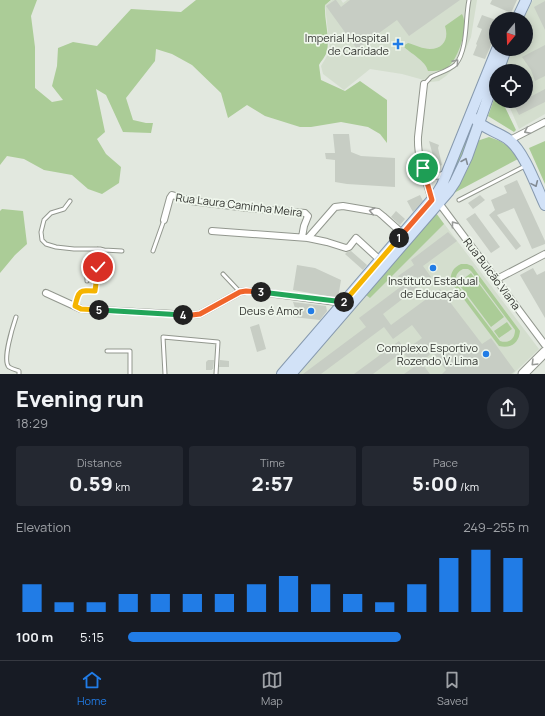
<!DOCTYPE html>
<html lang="en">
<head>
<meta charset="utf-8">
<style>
  :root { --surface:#171b24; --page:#242831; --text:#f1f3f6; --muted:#9ea1a6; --line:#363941; --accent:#217ce6 }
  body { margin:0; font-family:Manrope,sans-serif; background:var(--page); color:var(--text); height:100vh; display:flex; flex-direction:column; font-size:15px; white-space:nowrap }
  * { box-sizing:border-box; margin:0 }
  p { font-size:13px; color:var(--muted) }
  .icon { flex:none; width:22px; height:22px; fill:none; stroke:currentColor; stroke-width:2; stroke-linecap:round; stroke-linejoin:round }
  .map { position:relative; height:374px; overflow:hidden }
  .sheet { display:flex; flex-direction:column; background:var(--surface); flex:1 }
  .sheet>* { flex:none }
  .needle { width:26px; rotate:199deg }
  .fabs { position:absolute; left:489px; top:12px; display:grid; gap:8px }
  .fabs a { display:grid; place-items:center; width:44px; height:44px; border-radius:50%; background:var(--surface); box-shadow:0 2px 10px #0003; font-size:20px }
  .pin { position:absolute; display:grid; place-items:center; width:34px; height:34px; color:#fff; margin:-17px; border:2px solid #fff; border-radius:50%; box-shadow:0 1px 4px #0007 }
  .km { position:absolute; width:20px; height:20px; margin:-10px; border-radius:50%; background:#222; color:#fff; font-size:11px; line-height:20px; text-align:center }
  .round { display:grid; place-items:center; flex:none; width:42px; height:42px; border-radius:21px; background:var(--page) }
  .summary { display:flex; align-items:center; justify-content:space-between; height:68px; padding:0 16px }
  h1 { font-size:22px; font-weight:800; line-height:30px }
  .stats { display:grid; grid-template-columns:repeat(3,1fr); gap:6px; height:68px; padding:4px 16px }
  .stats div { display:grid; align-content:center; border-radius:4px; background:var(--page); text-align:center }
  .stats b { font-size:20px; font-weight:800 }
  .stats small { font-size:11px; font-weight:400 }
  .stats p { font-size:11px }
  .chart { height:112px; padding:8px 16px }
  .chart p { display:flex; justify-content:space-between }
  .chart svg { width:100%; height:72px; margin-top:4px; stroke:var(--accent); stroke-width:6 }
  ul { padding:0 16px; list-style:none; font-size:13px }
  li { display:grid; grid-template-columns:64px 48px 1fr; align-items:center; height:30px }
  li i { height:10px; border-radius:5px; background:var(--accent) }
  .menu { display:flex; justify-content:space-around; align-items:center; height:56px; border-top:1px solid var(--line); background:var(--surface); font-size:11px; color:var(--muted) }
  .menu a { display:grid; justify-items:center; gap:2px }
  .menu .selected { color:var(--accent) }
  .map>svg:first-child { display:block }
</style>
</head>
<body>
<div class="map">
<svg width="545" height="374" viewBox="0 0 545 374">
  <rect width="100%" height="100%" fill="#e2e8df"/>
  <path fill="#d4dece" d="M 332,0 L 341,0 L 343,3 L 347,0 L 477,0 L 471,37 L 465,51 L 458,64 L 446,76 L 439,81 L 431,82 L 402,74 L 370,69 L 344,90 L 323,74 L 321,66 L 330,51 L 325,5 Z
    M 533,0 L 545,0 L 545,114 L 519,129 L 507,101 L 526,101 L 526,71 L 503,71 L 511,49 L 526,49 L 526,19 L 523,19 Z
    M 436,213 L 539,349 L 513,374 L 294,374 Z"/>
  <path fill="#abcc97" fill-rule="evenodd" d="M 0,0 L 37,0 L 31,16 L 35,47 L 35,88 L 52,102 L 63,100 L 52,86 L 57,66 L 58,48 L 73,42 L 97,46 L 131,9 L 181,12 L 196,0 L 331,0 L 325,5 C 324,20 330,36 327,51 C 326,56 321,61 319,65 L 321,80 L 345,91 L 360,81 L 387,100 L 387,143 L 380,134 L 368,127 L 341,122 L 311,127 L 300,127 L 265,116 L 247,105 L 228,118 L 221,93 L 192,65 L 172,54 L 156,49 L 155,61 L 126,98 L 133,120 L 146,123 L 153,123 L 151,133 L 123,132 L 106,95 L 96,89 L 105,132 L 97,139 L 106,154 L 121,167 L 119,183 L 102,194 L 88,189 L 72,175 L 44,170 L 24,159 L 7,156 L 0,165 Z
    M 462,14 C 469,26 459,57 449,66 C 443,71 435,71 428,71 C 426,61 410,53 403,46 L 408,43 C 415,45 423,49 430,49 C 444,49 449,38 445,26 Z
    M 496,94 L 496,101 L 502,101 L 516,130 L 514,132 L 488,116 Z
    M 472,121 L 475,126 C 470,139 461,174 448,179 Z
    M 489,137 L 500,141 L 512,149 L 518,159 L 454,193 C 456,185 464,176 468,168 C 472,159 474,150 477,141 Z
    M 545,141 L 545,184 L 529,148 Z
    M 2,209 L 23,211 L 27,244 L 15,255 L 0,273 L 0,211 Z
    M 436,213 L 444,224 L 370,298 L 366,295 Z
    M 461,264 L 467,264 L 472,266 L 520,331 C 519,343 511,349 499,346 L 451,282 C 450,273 453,268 461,264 ZM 463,269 L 468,269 L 471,271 L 515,330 C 515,339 509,344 500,341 L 456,283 C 455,276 457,272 463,269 Z
    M 471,273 L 504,317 L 491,327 L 458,283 Z
    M 507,322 L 512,329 L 499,338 L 494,331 Z"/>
  <path fill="#c7cdc4" d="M 335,0 L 336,0 L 341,7 L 350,0 L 460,0 L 409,36 L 397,20 L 357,49 L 326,6 Z
    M 492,0 L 517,0 L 511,13 L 490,4 Z
    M 545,1 L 545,30 L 534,7 Z
    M 482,15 L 496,20 L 495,24 L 496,24 L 496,31 L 494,35 L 495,36 L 485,59 L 473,55 L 477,45 L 476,44 L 482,29 L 477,27 Z
    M 545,45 L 545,76 L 535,81 L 531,70 L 522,57 Z
    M 526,85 L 532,96 L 545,89 L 545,102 L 519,115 L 512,101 L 526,101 Z
    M 333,134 L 349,134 L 351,152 L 361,156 L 395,158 L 395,187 L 347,184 L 335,182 L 335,160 L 326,159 L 325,153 L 335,153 Z
    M 429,141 L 439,145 L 438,148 L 442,165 L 436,167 Z
    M 517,180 L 545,241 L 545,244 L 532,249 L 514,208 L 497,215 L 521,246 L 516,250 L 489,215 L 495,210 L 491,200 L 507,193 L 504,186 Z
    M 420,195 L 423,201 L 413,212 L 407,201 Z
    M 480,195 L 485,200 L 473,209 L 468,203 Z
    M 396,211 L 405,219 L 400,225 L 391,217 Z
    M 475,213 L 500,247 L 491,253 L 466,219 Z
    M 448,232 L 457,241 L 423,266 L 431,277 L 383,314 L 391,325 L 440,289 L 482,344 L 491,338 L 515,371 L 511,374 L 442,374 L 446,370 L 433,352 L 421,362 L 430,374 L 404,374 L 414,367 L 403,352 L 422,338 L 412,325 L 393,339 L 384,327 L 321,374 L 303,374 L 366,327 L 359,318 L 403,285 L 398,276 L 414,265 L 411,260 Z
    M 351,251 L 367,265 L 363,270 L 345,254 L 347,252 Z
    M 297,265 L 315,268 L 341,280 L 338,298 L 293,290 Z
    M 533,268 L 537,275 L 545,271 L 545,318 L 520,275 Z
    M 293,302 L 326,306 L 327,311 L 320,320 L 293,317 L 295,308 Z
    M 259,324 L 266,349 L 257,352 L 250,327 Z
    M 399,341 L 405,350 L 373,374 L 354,374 Z
    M 208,360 L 214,360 L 213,369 L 212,369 L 212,370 L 206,370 L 206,362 Z
    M 220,360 L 229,361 L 229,367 L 219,367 Z"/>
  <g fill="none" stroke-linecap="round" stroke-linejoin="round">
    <defs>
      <path id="lane" d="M 424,84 C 427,82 429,79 431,77 C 439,73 450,70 456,64 C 468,49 465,18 469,0
        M 459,200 L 525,166
        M 70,201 L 64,209 L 51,213 L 44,220 L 41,232 L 42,240 L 46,244 L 56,247 L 74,249 L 100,249 L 104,250
        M 153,251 L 164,220
        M 223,274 L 240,292
        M 87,281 L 87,264 L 98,249
        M 75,306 C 79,290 79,290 95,291 L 100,253 L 104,250 L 122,251
        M 16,317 C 13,326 2,361 9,367 C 12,369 16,370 19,371 L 19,374
        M 107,351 L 130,351 L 130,374
        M 165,374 L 163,337 L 218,342 L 216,374"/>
      <path id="street" d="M 424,84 L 418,137 C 417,158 426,180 432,200
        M 510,140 L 545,122
        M 424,169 C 429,177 438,177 446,174
        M 439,203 L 545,345
        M 164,220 L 170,198 L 172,195 L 191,201 L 248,208 L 305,213 L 308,216 L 304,226 L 302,237
        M 212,231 L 308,238 L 327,242 L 346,248 L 349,247 L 356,238 L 380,260
        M 308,238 L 335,207 L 343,206 L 378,212 L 383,216 L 403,234
        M 497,279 L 545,254
        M 46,293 L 81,309 L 192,315 L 200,314 L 240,292 L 246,291 L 252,291 L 344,303"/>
      <path id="secondary" d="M 523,374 L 545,352"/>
      <path id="primary" d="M 517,19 L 526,0
        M 498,71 L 506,49
        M 475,119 C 483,129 499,132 509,140 C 525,153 536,186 545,205
        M 282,374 L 436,195 L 442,185 L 497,49
        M 291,374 L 449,191 L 455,182 L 467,157 L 496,75"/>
    </defs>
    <use href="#lane" stroke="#92978e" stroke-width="5"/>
    <use href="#street" stroke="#92978e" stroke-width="8"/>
    <use href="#secondary" stroke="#92978e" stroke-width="11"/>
    <use href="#primary" stroke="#8699ae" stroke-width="12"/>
    <use href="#lane" stroke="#fff" stroke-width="3"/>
    <use href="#street" stroke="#fff" stroke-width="6"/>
    <use href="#secondary" stroke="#fff" stroke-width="9"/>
    <use href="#primary" stroke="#d2e2f7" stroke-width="10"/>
  </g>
  <defs><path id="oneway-chevron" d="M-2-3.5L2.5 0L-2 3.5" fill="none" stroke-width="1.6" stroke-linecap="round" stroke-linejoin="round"/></defs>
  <g stroke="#989a98">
    <use href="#oneway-chevron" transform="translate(456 62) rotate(-49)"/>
    <use href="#oneway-chevron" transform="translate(527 131) rotate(153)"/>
    <use href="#oneway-chevron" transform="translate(372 211) rotate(-167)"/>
    <use href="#oneway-chevron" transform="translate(454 224) rotate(-127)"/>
    <use href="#oneway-chevron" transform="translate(534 363) rotate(135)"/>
  </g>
  <g stroke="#828b94">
    <use href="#oneway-chevron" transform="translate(465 161) rotate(-67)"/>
    <use href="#oneway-chevron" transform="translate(535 184) rotate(66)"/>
  </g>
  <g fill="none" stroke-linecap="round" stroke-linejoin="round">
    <defs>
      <path id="split-1" d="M 399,238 L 432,200 L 423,168"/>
      <path id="split-2" d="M 344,302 L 399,238"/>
      <path id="split-3" d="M 261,292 L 344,302"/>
      <path id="split-4" d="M 183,315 L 192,315 L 200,314 L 240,292 L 246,291 L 261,292"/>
      <path id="split-5" d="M 99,310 L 183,315"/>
      <path id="split-6" d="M 98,267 L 95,291 C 79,290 79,290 75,306 L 81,309 L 99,310"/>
    </defs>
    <use href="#split-1" stroke="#fff" stroke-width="8"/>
    <use href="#split-2" stroke="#fff" stroke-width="8"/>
    <use href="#split-3" stroke="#fff" stroke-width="8"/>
    <use href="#split-4" stroke="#fff" stroke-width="8"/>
    <use href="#split-5" stroke="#fff" stroke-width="8"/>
    <use href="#split-6" stroke="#fff" stroke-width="8"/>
    <use href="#split-1" stroke="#f0652b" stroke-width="5"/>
    <use href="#split-2" stroke="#f5b400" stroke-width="5"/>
    <use href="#split-3" stroke="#22a559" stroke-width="5"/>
    <use href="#split-4" stroke="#f0652b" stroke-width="5"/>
    <use href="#split-5" stroke="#22a559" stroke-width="5"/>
    <use href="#split-6" stroke="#f5b400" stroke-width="5"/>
  </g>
  <g fill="#217ce6" stroke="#eff6ec" stroke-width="1.5">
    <path d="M396 38h4v4h4v4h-4v4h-4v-4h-4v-4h4z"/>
    <circle cx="433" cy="268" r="4"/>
    <circle cx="311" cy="311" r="4"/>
    <circle cx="486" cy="354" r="4"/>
  </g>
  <g text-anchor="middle" stroke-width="3.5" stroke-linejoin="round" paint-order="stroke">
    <g font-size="11" fill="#323430" stroke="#eff6ec" text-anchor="end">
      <text x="389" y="42">Imperial Hospital<tspan x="389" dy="13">de Caridade</tspan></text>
      <text x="433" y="285" text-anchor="middle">Instituto Estadual<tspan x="433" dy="13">de Educação</tspan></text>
      <text x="303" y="315">Deus é Amor</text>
      <text x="478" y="352">Complexo Esportivo<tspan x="478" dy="13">Rozendo V. Lima</tspan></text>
    </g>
    <g font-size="11" fill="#323430" stroke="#eff6ec">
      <text transform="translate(239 205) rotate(7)" y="4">Rua Laura Caminha Meira</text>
      <text transform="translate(492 274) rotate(53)" y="4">Rua Bulcão Viana</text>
    </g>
  </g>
</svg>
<div class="fabs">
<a><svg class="needle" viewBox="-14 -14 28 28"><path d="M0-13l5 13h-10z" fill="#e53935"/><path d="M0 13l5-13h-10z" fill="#9ea1a6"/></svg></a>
<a><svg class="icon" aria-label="locate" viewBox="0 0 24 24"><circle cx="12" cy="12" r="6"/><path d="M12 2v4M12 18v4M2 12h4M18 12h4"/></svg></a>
</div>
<div class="pin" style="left:423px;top:168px;background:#1e9e55"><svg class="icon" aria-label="arrive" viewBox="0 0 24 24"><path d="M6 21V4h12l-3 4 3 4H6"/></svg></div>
<div class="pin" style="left:98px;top:267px;background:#d93025"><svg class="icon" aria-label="check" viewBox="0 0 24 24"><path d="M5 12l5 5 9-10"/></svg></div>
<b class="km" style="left:399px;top:238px">1</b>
<b class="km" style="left:344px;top:302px">2</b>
<b class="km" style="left:261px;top:292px">3</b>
<b class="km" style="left:183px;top:315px">4</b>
<b class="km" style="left:99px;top:310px">5</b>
</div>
<section class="sheet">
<div class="summary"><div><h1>Evening run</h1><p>18:29</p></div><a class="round"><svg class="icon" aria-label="share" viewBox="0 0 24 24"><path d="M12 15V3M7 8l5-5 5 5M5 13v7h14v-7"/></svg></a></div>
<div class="stats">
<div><p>Distance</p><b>0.59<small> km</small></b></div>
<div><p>Time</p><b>2:57</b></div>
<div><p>Pace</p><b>5:00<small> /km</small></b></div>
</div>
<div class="chart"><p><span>Elevation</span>249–255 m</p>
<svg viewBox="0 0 160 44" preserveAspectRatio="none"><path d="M5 44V27M15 44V38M25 44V38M35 44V33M45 44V33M55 44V33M65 44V33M75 44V27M85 44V22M95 44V27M105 44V33M115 44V38M125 44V27M135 44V11M145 44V6M155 44V11"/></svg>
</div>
<ul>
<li><b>100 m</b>5:15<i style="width:68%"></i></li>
</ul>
</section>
<nav class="menu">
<a class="selected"><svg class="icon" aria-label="home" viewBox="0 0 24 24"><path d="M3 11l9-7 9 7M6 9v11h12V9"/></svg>Home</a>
<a><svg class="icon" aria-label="map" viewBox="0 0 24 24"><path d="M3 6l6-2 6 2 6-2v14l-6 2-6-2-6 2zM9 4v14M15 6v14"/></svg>Map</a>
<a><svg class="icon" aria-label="saved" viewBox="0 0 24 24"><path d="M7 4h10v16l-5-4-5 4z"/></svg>Saved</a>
</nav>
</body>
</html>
